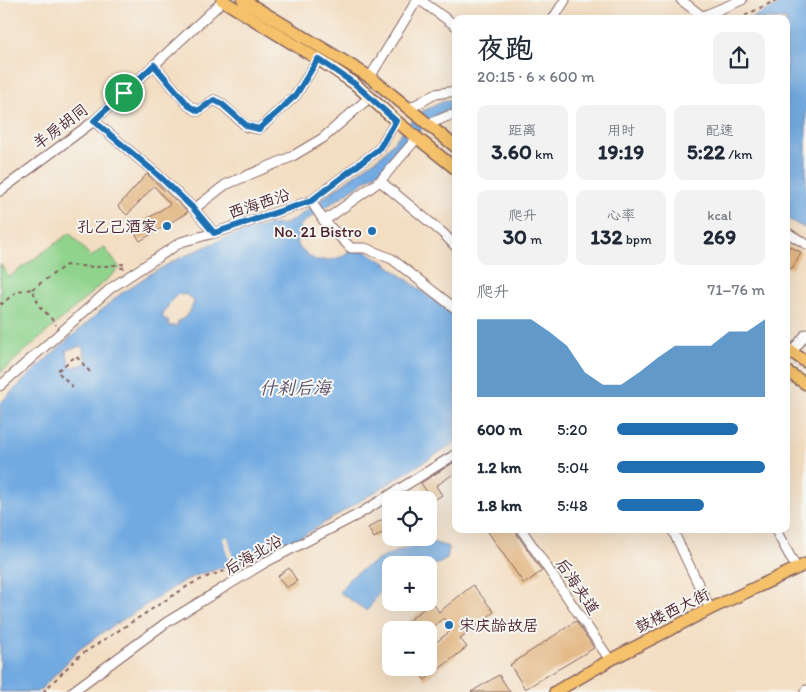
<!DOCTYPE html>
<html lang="zh">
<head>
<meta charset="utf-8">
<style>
  :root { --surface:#fff; --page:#f2f2f3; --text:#1f2937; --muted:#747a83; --accent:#1f6fb2 }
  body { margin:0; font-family:Itim,"LXGW WenKai TC",sans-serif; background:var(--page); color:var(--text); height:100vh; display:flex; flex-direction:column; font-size:19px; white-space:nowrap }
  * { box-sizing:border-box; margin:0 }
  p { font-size:16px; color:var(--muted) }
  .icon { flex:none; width:28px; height:28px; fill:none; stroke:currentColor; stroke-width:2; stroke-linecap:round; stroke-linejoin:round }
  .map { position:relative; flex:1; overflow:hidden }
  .details { position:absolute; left:452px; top:15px; width:338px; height:518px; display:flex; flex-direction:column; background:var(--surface); border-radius:10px; box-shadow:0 5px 20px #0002 }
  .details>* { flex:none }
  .tools { position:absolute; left:382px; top:491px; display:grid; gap:10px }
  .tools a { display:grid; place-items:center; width:55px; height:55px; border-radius:10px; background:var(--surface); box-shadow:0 5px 20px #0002; font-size:25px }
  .pin { position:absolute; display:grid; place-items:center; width:42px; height:42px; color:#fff; margin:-21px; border:2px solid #fff; border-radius:50%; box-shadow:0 1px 5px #0007 }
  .round { display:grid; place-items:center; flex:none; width:52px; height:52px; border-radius:10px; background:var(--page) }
  .summary { display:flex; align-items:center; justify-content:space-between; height:85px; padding:0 25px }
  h1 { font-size:28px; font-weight:700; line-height:38px }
  .stats { display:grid; grid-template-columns:repeat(3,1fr); gap:8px; height:85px; padding:5px 25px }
  .stats div { display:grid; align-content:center; border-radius:10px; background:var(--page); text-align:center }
  .stats b { font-size:21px; font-weight:700 }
  .stats small { font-size:14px; font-weight:400 }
  .stats p { font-size:14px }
  .chart { height:140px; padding:10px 25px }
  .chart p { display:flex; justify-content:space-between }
  .chart svg { width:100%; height:90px; margin-top:5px; fill:var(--accent); opacity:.7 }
  ul { padding:0 25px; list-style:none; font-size:16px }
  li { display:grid; grid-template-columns:80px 60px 1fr; align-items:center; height:38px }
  li i { height:12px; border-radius:6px; background:var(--accent) }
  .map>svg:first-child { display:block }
</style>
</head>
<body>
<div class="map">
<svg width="806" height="692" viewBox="0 0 806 692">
  <rect width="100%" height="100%" fill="#f6f6f2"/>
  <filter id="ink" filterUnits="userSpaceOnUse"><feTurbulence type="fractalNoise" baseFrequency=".02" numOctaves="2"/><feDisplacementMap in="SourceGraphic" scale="10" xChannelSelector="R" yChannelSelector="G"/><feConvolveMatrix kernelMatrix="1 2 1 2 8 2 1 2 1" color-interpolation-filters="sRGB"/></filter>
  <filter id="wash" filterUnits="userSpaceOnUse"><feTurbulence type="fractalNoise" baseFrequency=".0096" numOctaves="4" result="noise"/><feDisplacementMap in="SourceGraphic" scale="20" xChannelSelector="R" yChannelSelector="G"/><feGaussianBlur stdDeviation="1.12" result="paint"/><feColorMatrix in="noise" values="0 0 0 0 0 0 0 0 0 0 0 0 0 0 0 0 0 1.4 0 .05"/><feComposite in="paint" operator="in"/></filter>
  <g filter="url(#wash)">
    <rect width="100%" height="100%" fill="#f3dec2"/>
    <path fill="#8fd38c" stroke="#6c795c" d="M 70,233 L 91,257 L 104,247 L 120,268 L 0,373 L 0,264 L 9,277 Z"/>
    <path fill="#71aae1" stroke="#5e6486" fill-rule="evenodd" d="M 788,0 L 806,0 L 806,229 L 786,218 L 786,19 L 749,19 Z
      M 456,98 L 456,108 L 450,109 L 433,117 L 387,166 L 301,224 L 297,236 L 297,242 L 300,249 L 315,260 L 331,260 L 344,256 L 348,251 L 365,251 L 384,262 L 456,317 L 456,442 L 290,544 L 234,564 L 195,576 L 182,582 L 99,635 L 80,649 L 38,692 L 0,692 L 0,403 L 57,349 L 119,295 L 150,274 L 178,259 L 227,237 L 268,225 L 285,224 L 296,218 L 383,154 L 419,113 L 442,102 ZM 178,294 L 187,295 L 194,301 C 191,311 187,318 178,321 L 177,326 L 169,326 L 168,321 L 162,317 L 170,302 ZM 82,346 L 87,363 L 71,368 L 66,350 Z
      M 432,542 L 449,547 L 447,559 L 438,564 L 391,565 L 391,582 L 380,592 L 367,611 L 339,592 C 343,588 346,583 349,579 C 372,560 402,547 432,542 Z"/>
    <path fill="#f3dec2" d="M 228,537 L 234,564 L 230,565 L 223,538 Z"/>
    <g id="blocks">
      <path fill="#e3b783" d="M 147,174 L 188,212 L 140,241 L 132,229 L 170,204 L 154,186 L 127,215 L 118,206 Z
        M 786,245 L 801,252 L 792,269 L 786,266 Z
        M 456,461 L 456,472 L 436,486 L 442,495 L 433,501 L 421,483 Z
        M 391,514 L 391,544 L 384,532 L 374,538 L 368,528 Z
        M 486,529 L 515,529 L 516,533 L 542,571 L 524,584 Z
        M 289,568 L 297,581 L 286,588 L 278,576 Z
        M 473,585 L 494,612 L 460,639 L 467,647 L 425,680 L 415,668 L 429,668 L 429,648 L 453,629 L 444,618 L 428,630 L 397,630 L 432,602 L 439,612 Z
        M 576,621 L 594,648 L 525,689 L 510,665 Z
        M 391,624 L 391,644 L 381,632 Z
        M 499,675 L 510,692 L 471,692 Z"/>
    </g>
  </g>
  <g filter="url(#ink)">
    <use href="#blocks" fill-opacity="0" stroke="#856260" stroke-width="1"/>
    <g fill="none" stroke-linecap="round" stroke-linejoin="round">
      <defs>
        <path id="minor" d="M 420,0 L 456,26
          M 681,0 L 702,16
          M 553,19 L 565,0
          M 696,19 L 742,0
          M 154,65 L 189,106 L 198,111 L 214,100 L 222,104 L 247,127 L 259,129 L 296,95 L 318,59
          M 370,77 L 417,0
          M 408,108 L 414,106 L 435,94 L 456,91
          M 94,121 L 157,174 L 194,209 L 214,233
          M 429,124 L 448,116 L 456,115
          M 417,138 L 380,181 L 444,234 L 456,247
          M 0,191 L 94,121 L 224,0
          M 311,201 L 324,221 L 351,248 L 365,248 L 392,259 L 456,309
          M 194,209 L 225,185 L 291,157 L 323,138 L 370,97
          M 324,221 L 380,181
          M 786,232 L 806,244
          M 792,352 L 806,334
          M 0,386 L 111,288 L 181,242 L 214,233 L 311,201 L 379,149 L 396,121
          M 521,529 L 610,660
          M 672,529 L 710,609
          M 775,529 L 797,569
          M 72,692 L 167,622 L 266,562 L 359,514 L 456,454
          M 805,692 L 806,690"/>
        <path id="major" d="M 222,0 L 332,68 L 355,84 L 396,121 L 456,169
          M 243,0 L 370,77 L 456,147
          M 786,348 L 806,362
          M 786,371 L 806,384
          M 555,692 L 610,660 L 710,609 L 806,564"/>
      </defs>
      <use href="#minor" stroke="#856260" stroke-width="11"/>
      <use href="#major" stroke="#856260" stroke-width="14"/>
      <path stroke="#856260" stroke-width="2" stroke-dasharray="4 4" stroke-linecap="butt" d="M 738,19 L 776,0
        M 32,289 L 66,265 L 96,267 L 123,264 L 120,268 L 127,267
        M 0,303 L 2,304 L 17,291 L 32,289 L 40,307 L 50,317 L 56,325
        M 73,387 L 57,371 L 76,356 L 90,372
        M 43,692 L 79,656 L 191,584 L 209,576 L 241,566"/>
      <use href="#minor" stroke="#fff" stroke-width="9"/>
      <use href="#major" stroke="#f5c16b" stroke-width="11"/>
    </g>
  </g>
  <g fill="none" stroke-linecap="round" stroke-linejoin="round" filter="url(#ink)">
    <defs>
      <path id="route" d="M 318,59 L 355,84 L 396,121 L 379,149 L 311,201 L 214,233 L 194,209 L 157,174 L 94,121 L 154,65 L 189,106 L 198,111 L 214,100 L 222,104 L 247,126 L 259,129 L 296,95 Z"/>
    </defs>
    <use href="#route" stroke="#fff" stroke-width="10"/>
    <use href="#route" stroke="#1f6fb2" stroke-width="6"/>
  </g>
  <g fill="#1f6fb2" stroke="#f6f6f2" stroke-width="2">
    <circle cx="167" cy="226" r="5"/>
    <circle cx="372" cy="231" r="5"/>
    <circle cx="449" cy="625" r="5"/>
  </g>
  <g text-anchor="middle" stroke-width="4" stroke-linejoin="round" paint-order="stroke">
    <g font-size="16" fill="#4a1f2b" stroke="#f6f6f2">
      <text transform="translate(60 126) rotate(-37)" y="6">羊房胡同</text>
      <text transform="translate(259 203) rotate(-18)" y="6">西海西沿</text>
      <text transform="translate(253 554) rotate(-30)" y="6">后海北沿</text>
      <text transform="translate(578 586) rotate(56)" y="6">后海夹道</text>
      <text transform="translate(672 610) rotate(-26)" y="6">鼓楼西大街</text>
    </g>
    <g font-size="16" fill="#4a1f2b" stroke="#f6f6f2" text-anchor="end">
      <text x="157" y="232">孔乙己酒家</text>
      <text x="362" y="237">No. 21 Bistro</text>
      <text x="459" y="631" text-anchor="start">宋庆龄故居</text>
    </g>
    <g font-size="18" font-style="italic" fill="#58506b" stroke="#f6f6f2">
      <text x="295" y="394">什刹后海</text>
    </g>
  </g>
</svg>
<div class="tools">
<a><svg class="icon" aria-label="locate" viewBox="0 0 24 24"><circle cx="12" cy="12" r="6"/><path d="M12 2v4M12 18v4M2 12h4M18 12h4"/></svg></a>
<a>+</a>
<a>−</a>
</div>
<div class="pin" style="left:124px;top:93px;background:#1e9e55"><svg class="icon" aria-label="arrive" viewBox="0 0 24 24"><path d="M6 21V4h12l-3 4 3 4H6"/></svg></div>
<section class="details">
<div class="summary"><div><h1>夜跑</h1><p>20:15 · 6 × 600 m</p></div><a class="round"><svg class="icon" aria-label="share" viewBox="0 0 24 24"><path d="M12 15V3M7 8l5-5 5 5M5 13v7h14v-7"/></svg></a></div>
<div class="stats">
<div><p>距离</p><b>3.60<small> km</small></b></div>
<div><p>用时</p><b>19:19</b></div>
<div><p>配速</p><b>5:22<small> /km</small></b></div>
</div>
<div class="stats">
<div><p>爬升</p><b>30<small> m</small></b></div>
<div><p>心率</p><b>132<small> bpm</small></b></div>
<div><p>kcal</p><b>269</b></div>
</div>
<div class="chart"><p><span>爬升</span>71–76 m</p>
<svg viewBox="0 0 160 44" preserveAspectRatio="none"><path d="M0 44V6L10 6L20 6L30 6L40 12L50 19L60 32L70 38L80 38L90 32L100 25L110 19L120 19L130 19L140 12L150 12L160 6V44z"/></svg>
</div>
<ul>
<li><b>600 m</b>5:20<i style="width:82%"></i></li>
<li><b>1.2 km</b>5:04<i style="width:100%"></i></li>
<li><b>1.8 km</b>5:48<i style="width:59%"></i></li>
</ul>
</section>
</div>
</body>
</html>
